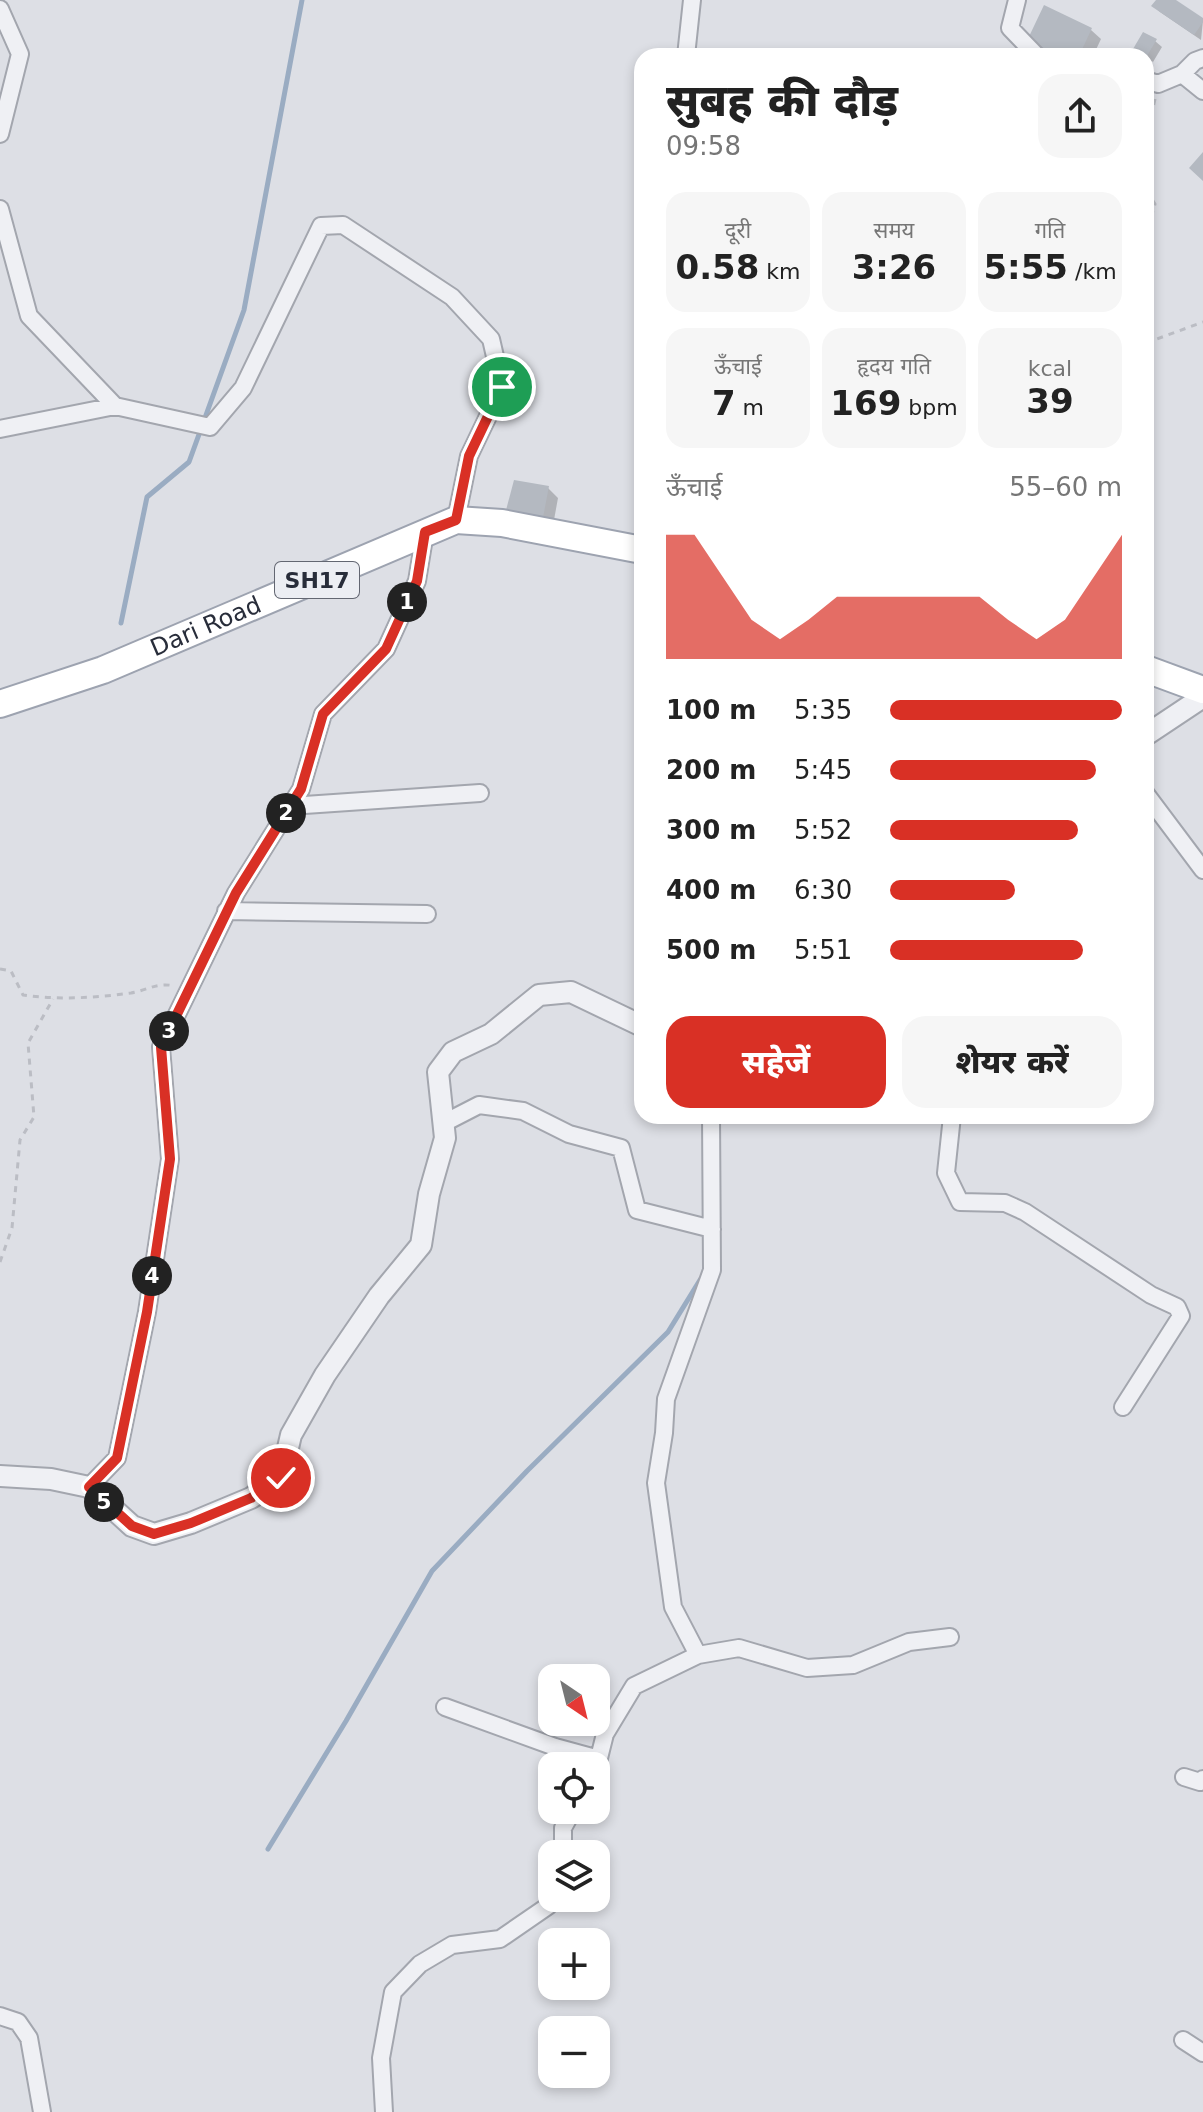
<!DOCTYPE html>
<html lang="hi">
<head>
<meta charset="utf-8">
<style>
  :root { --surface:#fff; --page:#f6f6f6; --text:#222; --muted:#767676; --accent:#d93025 }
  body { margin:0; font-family:"DejaVu Sans","Noto Sans Devanagari",sans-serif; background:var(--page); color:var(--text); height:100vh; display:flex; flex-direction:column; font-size:30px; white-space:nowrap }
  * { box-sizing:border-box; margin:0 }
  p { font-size:26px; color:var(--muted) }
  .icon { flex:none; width:44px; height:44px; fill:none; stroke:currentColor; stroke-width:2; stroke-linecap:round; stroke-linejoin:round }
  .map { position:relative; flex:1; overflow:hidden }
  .sheet { position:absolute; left:634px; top:48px; width:520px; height:1076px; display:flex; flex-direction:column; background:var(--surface); border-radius:24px; box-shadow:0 4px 12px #0003 }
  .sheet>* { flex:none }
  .needle { width:52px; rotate:145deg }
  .buttons { position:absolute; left:538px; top:1664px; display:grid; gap:16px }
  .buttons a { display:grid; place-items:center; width:72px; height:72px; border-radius:16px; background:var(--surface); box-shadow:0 4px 12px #0003; font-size:40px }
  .pin { position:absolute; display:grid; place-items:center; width:68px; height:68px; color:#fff; margin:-34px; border:4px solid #fff; border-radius:50%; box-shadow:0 2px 8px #0007 }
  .km { position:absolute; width:40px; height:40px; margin:-20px; border-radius:50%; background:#222; color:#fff; font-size:22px; line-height:40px; text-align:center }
  .round { display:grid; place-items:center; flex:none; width:84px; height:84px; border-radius:24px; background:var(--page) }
  .head { display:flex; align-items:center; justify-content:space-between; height:136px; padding:0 32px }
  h1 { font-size:44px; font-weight:800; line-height:60px }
  .figures { display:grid; grid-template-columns:repeat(3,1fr); gap:12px; height:136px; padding:8px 32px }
  .figures div { display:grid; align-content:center; border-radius:20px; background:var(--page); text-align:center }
  .figures b { font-size:34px; font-weight:800 }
  .figures small { font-size:22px; font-weight:400 }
  .figures p { font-size:22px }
  .chart { height:224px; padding:16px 32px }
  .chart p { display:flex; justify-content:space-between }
  .chart svg { width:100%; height:144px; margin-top:8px; fill:var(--accent); opacity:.7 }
  .button { display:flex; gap:16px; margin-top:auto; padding:16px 32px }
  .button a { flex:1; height:92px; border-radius:24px; background:var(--accent); color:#fff; font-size:32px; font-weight:800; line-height:92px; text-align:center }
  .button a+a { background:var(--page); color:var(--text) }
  ul { padding:0 32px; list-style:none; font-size:26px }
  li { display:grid; grid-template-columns:128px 96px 1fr; align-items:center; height:60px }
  li i { height:20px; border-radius:10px; background:var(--accent) }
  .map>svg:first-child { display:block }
</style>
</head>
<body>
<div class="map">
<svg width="1203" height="2112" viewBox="0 0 1203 2112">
  <rect width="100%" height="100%" fill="#dddfe5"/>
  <path fill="#0003" d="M 1158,0 L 1173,0 L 1203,20 L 1201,40 L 1160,12 L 1154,6 Z
    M 1045,8 L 1091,30 L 1101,39 L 1093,56 L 1040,56 Z
    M 1155,41 L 1162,47 L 1153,62 L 1135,49 Z
    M 548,488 L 558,498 L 552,531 L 517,523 Z"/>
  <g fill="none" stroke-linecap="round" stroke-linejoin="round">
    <path stroke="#9aacc2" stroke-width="5" d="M 121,623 L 147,497 L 189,462 L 244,310 L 302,0
      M 268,1849 L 346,1721 L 432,1571 L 527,1471 L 668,1332 L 700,1280"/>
  </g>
  <path fill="#b4b9c1" d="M 1156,0 L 1176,0 L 1203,18 L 1203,22 L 1194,35 L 1151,6 Z
    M 1044,5 L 1092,28 L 1079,56 L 1048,56 L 1025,45 Z
    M 1143,32 L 1157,39 L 1147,56 L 1133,49 Z
    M 1203,152 L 1203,181 L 1189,168 Z
    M 514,480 L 549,486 L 542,523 L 505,514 Z"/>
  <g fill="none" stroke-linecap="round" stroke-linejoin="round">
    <defs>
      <path id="minor" d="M 1017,0 L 1010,28 L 1037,56
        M 0,9 L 20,54 L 0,134
        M 686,56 L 692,0
        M 1182,74 L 1203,91
        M 1146,80 L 1158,84 L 1182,74 L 1195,61 L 1203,58
        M 0,209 L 29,316 L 115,406 L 210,427 L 243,388 L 321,226 L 343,225 L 452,297 L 491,339 L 502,387 L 469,456 L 456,520
        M 0,429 L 115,406
        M 1146,794 L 1203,870
        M 290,806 L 480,793
        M 226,911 L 427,914
        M 952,1116 L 946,1173 L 960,1202 L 1005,1203 L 1025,1212 L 1151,1295 L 1177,1307 L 1181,1316 L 1123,1407
        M 444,1123 L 479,1105 L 523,1111 L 569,1134 L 621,1148 L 637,1210 L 712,1229
        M 89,1487 L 117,1458 L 147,1312 L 170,1159 L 161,1047 L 236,893 L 301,789 L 323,714 L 386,649 L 417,581 L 425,532
        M 698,1655 L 673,1607 L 656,1483 L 664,1433 L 666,1399 L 712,1270 L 711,1116
        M 445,1707 L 555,1747 L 599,1759
        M 596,1770 L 605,1734 L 634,1686 L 698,1655 L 739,1648 L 807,1668 L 853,1665 L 909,1642 L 950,1637
        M 1184,1777 L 1200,1782 L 1203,1779
        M 563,1854 L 563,1828 L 573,1810
        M 0,2016 L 18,2022 L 29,2038 L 42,2112
        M 1183,2040 L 1203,2053
        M 384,2112 L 381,2058 L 393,1992 L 420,1964 L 452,1945 L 500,1939 L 548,1906 L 552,1898"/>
      <path id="tertiary" d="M 1146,735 L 1203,697
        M 0,1476 L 51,1479 L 89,1487 L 132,1526 L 154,1534 L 191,1523 L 251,1498 L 281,1478 L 291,1435 L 325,1375 L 379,1296 L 421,1245 L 429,1194 L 445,1138 L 438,1072 L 453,1052 L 491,1034 L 539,995 L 571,992 L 642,1026"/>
      <g id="primary">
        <path d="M 1146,669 L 1203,690"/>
        <path id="s1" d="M 0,704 L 103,670 L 456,520 L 502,523 L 642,550"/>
      </g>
    </defs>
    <use href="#minor" stroke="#a3a6ae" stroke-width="20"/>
    <use href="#tertiary" stroke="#a3a6ae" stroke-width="24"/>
    <use href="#primary" stroke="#9da3b0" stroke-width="30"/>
    <path stroke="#bbbdc4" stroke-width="3" stroke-dasharray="6 6" stroke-linecap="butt" d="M 1146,140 L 1155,99
      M 1146,190 L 1155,204 L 1150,221 L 1146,224
      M 1146,343 L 1203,322
      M 0,969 L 11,971 L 23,995 C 58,1000 96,998 131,993 C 149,990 156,982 175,986
      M 0,1262 L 12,1228 L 20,1140 L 34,1117 L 28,1043 L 53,999"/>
    <use href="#minor" stroke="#eff0f4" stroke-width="16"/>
    <use href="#tertiary" stroke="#eff0f4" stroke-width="20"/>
    <use href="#primary" stroke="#fff" stroke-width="26"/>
  </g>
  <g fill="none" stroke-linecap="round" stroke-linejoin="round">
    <defs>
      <path id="route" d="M 281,1478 L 251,1498 L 191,1523 L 154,1534 L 132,1526 L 89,1487 L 117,1458 L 147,1312 L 170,1159 L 161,1047 L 236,893 L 301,789 L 323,714 L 386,649 L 417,581 L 425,532 L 456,520 L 469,456 L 502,387"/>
    </defs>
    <use href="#route" stroke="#fff" stroke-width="16"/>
    <use href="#route" stroke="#d93025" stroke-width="10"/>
  </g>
  <g text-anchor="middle" stroke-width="8" stroke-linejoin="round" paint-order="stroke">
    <rect fill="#eceef3" stroke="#636772" stroke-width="2" x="275" y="562" width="84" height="36" rx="6"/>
    <g font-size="22" font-weight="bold" fill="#282d3a">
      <text x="317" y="588">SH17</text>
    </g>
    <g font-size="24" fill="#282d3a" stroke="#eceef3">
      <text dy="8" stroke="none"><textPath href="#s1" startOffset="220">Dari Road</textPath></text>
    </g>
  </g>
</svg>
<div class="buttons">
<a><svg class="needle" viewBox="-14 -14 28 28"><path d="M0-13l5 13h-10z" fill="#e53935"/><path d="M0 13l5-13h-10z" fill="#767676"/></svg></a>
<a><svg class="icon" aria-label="locate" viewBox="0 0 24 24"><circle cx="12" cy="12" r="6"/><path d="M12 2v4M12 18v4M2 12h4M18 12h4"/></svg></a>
<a><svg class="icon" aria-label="layers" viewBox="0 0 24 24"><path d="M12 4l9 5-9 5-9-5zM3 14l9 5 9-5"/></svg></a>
<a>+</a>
<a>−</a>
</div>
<div class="pin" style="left:502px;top:387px;background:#1e9e55"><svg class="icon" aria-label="arrive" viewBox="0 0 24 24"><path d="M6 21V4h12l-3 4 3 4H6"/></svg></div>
<div class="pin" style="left:281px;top:1478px;background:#d93025"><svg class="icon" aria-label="check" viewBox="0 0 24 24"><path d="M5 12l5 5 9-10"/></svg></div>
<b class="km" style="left:407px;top:602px">1</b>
<b class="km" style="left:286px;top:813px">2</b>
<b class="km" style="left:169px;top:1031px">3</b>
<b class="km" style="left:152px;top:1276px">4</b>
<b class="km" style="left:104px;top:1502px">5</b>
<section class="sheet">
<div class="head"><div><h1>सुबह की दौड़</h1><p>09:58</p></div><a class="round"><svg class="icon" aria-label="share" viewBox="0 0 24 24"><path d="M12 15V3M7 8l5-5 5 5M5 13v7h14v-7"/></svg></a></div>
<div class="figures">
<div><p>दूरी</p><b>0.58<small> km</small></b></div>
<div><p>समय</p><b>3:26</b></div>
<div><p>गति</p><b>5:55<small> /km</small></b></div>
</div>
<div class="figures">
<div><p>ऊँचाई</p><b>7<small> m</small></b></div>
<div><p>हृदय गति</p><b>169<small> bpm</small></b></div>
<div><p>kcal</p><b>39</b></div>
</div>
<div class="chart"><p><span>ऊँचाई</span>55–60 m</p>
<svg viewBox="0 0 160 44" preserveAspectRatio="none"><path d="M0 44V6L10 6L20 19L30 32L40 38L50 32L60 25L70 25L80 25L90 25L100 25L110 25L120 32L130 38L140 32L150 19L160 6V44z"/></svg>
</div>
<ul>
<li><b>100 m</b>5:35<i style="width:100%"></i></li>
<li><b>200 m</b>5:45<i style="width:89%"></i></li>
<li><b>300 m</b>5:52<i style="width:81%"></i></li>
<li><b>400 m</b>6:30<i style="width:54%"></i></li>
<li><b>500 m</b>5:51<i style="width:83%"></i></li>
</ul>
<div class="button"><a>सहेजें</a><a>शेयर करें</a></div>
</section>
</div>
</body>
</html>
